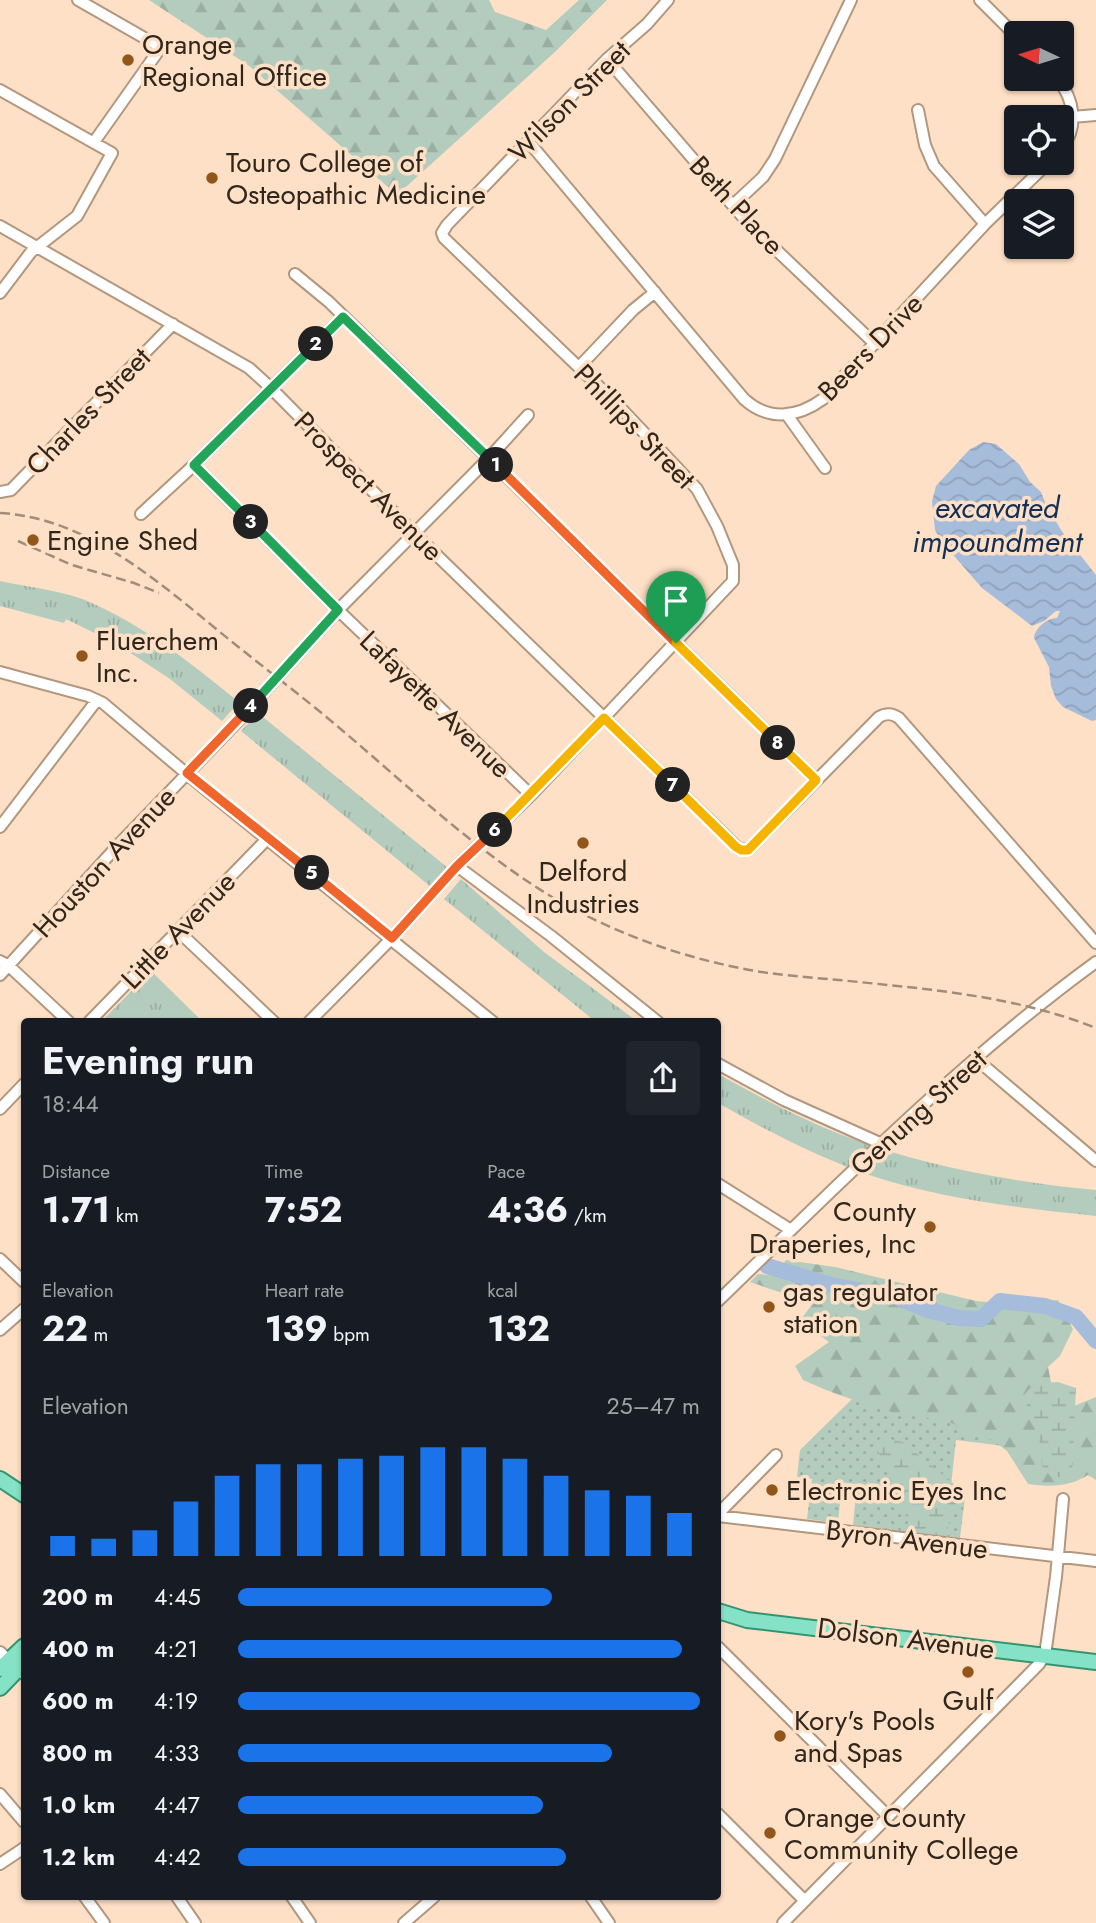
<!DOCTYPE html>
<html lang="en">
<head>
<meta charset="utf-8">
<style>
  :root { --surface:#171b24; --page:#20242c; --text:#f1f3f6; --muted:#9ea1a6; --accent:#1a73e8 }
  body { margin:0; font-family:Jost,sans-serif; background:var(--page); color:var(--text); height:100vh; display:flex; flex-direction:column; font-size:26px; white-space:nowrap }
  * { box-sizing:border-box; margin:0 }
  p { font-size:23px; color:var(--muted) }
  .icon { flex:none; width:38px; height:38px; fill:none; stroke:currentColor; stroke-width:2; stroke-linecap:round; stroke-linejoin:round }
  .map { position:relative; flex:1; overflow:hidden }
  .sheet { position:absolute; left:21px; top:1018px; width:700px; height:882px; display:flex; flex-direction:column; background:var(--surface); border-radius:7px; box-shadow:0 2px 5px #0004 }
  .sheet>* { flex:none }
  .needle { width:46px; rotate:274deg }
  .buttons { position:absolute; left:1004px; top:21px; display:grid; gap:14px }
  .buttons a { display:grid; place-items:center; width:70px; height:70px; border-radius:7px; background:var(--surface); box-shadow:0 2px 5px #0004; font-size:35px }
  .pin { position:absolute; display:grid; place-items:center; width:60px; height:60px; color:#fff; margin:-72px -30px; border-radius:50% 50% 50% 0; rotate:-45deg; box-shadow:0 0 7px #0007 }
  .pin .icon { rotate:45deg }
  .km { position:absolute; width:35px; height:35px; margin:-18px; border-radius:50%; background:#222; color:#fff; font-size:19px; line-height:35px; text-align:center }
  .round { display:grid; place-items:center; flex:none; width:74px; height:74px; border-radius:7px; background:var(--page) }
  .overview { display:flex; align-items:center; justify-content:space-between; height:119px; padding:0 21px }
  h1 { font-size:38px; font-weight:700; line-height:52px }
  .stats { display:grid; grid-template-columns:repeat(3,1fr); gap:10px; height:119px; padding:7px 21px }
  .stats div { display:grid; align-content:center }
  .stats b { font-size:35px; font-weight:700 }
  .stats small { font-size:19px; font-weight:400 }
  .stats p { font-size:19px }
  .chart { height:196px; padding:14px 21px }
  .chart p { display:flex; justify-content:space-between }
  .chart svg { width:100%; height:126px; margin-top:7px; stroke:var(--accent); stroke-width:6 }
  ul { padding:0 21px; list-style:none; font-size:23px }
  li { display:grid; grid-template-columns:112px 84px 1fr; align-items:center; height:52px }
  li i { height:18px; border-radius:9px; background:var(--accent) }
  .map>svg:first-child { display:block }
</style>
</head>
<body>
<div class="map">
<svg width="1096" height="1923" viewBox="0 0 1096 1923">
  <defs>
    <pattern id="grass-dots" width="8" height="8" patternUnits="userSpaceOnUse" patternTransform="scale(1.75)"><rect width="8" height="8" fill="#b3ccbe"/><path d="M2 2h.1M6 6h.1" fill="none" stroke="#9aafa3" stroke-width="1.8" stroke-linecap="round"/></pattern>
    <pattern id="forest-firs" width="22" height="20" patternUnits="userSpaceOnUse" patternTransform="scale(1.75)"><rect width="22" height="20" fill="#b3ccbe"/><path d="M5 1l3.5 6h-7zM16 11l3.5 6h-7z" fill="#9aafa3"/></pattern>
    <pattern id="wetland-marsh" width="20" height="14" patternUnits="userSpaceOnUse" patternTransform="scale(1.75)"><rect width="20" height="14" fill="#b3ccbe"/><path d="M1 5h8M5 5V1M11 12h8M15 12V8" fill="none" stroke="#9aafa3"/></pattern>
    <pattern id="park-tufts" width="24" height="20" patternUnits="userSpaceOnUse" patternTransform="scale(1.75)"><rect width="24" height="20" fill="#b3ccbe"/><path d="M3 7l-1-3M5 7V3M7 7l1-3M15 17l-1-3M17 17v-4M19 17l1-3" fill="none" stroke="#9aafa3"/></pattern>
    <pattern id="water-waves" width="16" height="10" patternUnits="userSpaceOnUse" patternTransform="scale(1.75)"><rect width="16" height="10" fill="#a6bcdb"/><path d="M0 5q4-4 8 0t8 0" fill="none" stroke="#8fa1bb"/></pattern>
  </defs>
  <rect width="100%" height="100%" fill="#fee0c6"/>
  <path fill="url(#grass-dots)" d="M 899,1353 L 1019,1448 L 956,1440 L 950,1495 L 965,1497 L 960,1538 L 853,1525 L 857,1484 L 842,1483 L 838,1523 L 807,1519 L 812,1479 L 797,1477 L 800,1450 Z"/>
  <path fill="url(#forest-firs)" d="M 149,0 L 489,0 L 495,12 L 546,30 L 579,0 L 607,0 L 556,51 L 397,195 L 248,65 Z
    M 786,1260 L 835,1267 L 976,1301 L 1008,1304 L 1058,1300 L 1073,1329 L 1060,1356 L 1048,1367 L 1057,1413 L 1096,1397 L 1096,1480 L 1088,1475 C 1069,1487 1050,1487 1028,1484 L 1007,1451 L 994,1441 L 979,1435 L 961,1432 L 954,1424 L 942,1420 L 899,1414 L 873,1407 L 826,1390 L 803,1380 L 795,1366 L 829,1342 L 800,1321 L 815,1300 L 779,1292 L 750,1282 L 758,1274 L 788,1277 L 780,1269 Z"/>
  <path fill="url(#wetland-marsh)" d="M 1058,1382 L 1076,1388 L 1072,1471 L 1068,1477 L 1051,1477 L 1042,1466 L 1040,1443 L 1024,1396 C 1032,1382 1043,1383 1058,1382 Z
    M 881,1437 L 903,1442 L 954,1484 L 959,1496 L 943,1540 L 917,1533 L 908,1523 L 901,1502 L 875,1445 Z"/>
  <path fill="url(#park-tufts)" d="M 0,581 C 27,587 59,590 85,600 C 142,624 191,663 239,702 L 222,721 L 170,679 L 117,644 L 66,619 L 64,623 L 0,606 Z
    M 258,713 L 448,868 L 431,887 L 241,731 Z
    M 461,879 L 544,952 L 638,1022 L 596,1022 L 444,899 Z
    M 151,971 L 203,1022 L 101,1022 Z
    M 718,1074 C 758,1096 798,1118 842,1135 C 923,1166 1010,1182 1096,1190 L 1096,1216 C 1018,1208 941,1199 866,1174 C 815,1156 765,1130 718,1103 Z"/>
  <path fill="url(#water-waves)" d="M 983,442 L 996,444 L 1019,464 L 1030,482 L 1041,492 L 1047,507 L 1063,533 L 1096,575 L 1096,720 L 1092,721 L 1063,707 L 1056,699 L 1051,686 L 1049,667 L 1034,638 C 1035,628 1047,618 1057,618 L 1060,611 L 1056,611 L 1044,621 L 1032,626 L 982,588 L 942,542 L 935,530 L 932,501 L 936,486 L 969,450 Z"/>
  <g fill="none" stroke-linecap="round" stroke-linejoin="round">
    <path stroke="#a6bcdb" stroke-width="16" d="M 767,1266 L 831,1285 L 896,1297 L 928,1310 L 959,1318 L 981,1319 L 1000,1301 L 1045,1306 L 1076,1317 L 1096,1341"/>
    <defs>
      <path id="minor" d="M 78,0 L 155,44 L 159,50 L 94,142
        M 980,0 L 1017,37
        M 607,59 L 748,223 L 875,344
        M 1058,79 C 1074,100 1079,126 1062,148
        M 0,90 L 112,153 L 77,216 L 31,252 L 0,293
        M 918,110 L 925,145 L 934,166 L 985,224
        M 1072,117 L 1096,115
        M 528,141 L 744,399 C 768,421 797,418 823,399 L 985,224 L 1048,163
        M 733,205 L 763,177 L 775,159 L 851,0
        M 0,226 L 249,368 L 272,389 L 415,534 L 739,849 L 748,850 L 879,717 C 886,713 892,713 899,718 L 1096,943
        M 295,274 L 329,302 L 816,780
        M 579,367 L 633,310 L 655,292
        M 787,415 L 825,468
        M 194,465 L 338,610 L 531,795
        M 0,492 L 11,490 L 173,324
        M 141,514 L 194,465 L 343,317
        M 0,672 L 88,696 L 103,703 L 194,780 L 493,1022
        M 0,827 L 97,700
        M 457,866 L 551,936 L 658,1022
        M 177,930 L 274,1022
        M 0,961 L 9,966 L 69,1022
        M 0,975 L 121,842 L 239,720 L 338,610 L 489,458 L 528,415
        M 89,1022 L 268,838
        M 309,1022 L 392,938 L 457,866 L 531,795 L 733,581 L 733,565 L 717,526 L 697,489 L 615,402 L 444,238 L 442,233 L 447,225 L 607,59 L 647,24 L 668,0
        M 976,1059 L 1096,1161
        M 718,1064 L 784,1100 L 882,1144
        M 0,1109 L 24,1084
        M 718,1184 L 791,1230
        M 0,1259 L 24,1282
        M 718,1301 C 839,1184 959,1062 1096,962
        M 0,1330 L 24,1309
        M 718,1514 L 776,1455
        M 718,1516 L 1096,1561
        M 718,1647 L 888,1816
        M 0,1652 L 24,1674
        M 0,1794 L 24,1822
        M 718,1814 L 805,1901
        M 0,1864 L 24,1848
        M 85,1897 L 104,1923
        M 177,1897 L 195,1923
        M 292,1897 L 310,1923
        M 591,1897 L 609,1923
        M 404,1923 L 434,1897
        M 783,1923 L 1039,1664 L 1045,1655 L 1046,1648 L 1056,1577 L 1063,1499"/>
      <path id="major" d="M 0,1479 L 24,1495
        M 718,1611 L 747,1620 L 1096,1662
        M 0,1669 L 24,1646
        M 0,1688 L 24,1663"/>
    </defs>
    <use href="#minor" stroke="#b2977e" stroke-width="14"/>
    <use href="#major" stroke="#349472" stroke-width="18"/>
    <use href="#minor" stroke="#fff" stroke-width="10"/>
    <use href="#major" stroke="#86e2c6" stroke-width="14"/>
    <path stroke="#a18c79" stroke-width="2.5" stroke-dasharray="10 5" stroke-linecap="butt" d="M 0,513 C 91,518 164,587 231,641 C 268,671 307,700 343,731 C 415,792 482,857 564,904 C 619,934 678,956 740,968 C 772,975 806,977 839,980 C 926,989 1013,995 1096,1028
      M 18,541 L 72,565 L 134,583 L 159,593"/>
  </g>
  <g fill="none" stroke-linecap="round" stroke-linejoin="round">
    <defs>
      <path id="split-1" d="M 496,465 L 676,643"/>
      <path id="split-2" d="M 316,344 L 343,317 L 496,465"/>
      <path id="split-3" d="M 251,522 L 194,465 L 316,344"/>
      <path id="split-4" d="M 251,522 L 338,610 L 251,706"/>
      <path id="split-5" d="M 251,706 L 187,773 L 312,873"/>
      <path id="split-6" d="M 312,873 L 392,938 L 457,866 L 495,830"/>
      <path id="split-7" d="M 495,830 L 604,718 L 673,785"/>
      <path id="split-8" d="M 673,785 L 736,847 L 741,850 L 748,850 L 816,780 L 778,743"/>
      <path id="split-9" d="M 676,643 L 778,743"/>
    </defs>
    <use href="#split-1" stroke="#fff" stroke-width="14"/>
    <use href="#split-2" stroke="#fff" stroke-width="14"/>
    <use href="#split-3" stroke="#fff" stroke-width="14"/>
    <use href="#split-4" stroke="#fff" stroke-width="14"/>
    <use href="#split-5" stroke="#fff" stroke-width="14"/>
    <use href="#split-6" stroke="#fff" stroke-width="14"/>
    <use href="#split-7" stroke="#fff" stroke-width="14"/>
    <use href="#split-8" stroke="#fff" stroke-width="14"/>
    <use href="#split-9" stroke="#fff" stroke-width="14"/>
    <use href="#split-1" stroke="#f0652b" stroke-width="9"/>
    <use href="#split-2" stroke="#22a559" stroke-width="9"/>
    <use href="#split-3" stroke="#22a559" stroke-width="9"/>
    <use href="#split-4" stroke="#22a559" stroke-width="9"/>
    <use href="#split-5" stroke="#f0652b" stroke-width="9"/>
    <use href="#split-6" stroke="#f0652b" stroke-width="9"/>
    <use href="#split-7" stroke="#f5b400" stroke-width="9"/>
    <use href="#split-8" stroke="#f5b400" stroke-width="9"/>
    <use href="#split-9" stroke="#f5b400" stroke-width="9"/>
  </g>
  <g fill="#93561a" stroke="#fee0c6" stroke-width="2.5">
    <circle cx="128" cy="60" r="7"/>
    <circle cx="212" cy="178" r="7"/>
    <circle cx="33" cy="540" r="7"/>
    <circle cx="82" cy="656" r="7"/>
    <circle cx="583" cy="843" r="7"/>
    <circle cx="930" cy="1227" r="7"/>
    <circle cx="769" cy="1307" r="7"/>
    <circle cx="772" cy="1490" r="7"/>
    <circle cx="968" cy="1672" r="7"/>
    <circle cx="780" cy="1736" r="7"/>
    <circle cx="770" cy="1833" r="7"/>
  </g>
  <g text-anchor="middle" stroke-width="7" stroke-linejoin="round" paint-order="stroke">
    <g font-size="28" fill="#31261c" stroke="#fee0c6" text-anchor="start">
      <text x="142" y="54">Orange<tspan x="142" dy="32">Regional Office</tspan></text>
      <text x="226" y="172">Touro College of<tspan x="226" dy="32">Osteopathic Medicine</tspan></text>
      <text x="47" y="550">Engine Shed</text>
      <text x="96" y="650">Fluerchem<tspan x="96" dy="32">Inc.</tspan></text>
      <text x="583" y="881" text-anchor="middle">Delford<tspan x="583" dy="32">Industries</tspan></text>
      <text x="916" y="1221" text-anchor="end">County<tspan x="916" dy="32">Draperies, Inc</tspan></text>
      <text x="783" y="1301">gas regulator<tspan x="783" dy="32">station</tspan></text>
      <text x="786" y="1500">Electronic Eyes Inc</text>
      <text x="968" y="1710" text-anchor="middle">Gulf</text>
      <text x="794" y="1730">Kory's Pools<tspan x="794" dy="32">and Spas</tspan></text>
      <text x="784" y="1827">Orange County<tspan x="784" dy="32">Community College</tspan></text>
    </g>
    <g font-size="28" fill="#31261c" stroke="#fee0c6">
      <text transform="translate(569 101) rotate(-45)" y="10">Wilson Street</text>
      <text transform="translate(737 205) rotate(47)" y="10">Beth Place</text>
      <text transform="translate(870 347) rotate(-46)" y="10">Beers Drive</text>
      <text transform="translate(88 411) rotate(-46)" y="10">Charles Street</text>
      <text transform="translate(635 426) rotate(46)" y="10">Phillips Street</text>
      <text transform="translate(369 486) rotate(45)" y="10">Prospect Avenue</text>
      <text transform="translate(436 704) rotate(44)" y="10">Lafayette Avenue</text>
      <text transform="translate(104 862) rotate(-47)" y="10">Houston Avenue</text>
      <text transform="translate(178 930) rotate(-46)" y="10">Little Avenue</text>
      <text transform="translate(918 1112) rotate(-42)" y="10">Genung Street</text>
      <text transform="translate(907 1539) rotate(7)" y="10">Byron Avenue</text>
      <text transform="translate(906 1638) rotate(7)" y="10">Dolson Avenue</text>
    </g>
    <g font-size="30" font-style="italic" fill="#122f58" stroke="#fee0c6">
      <text x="997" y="518">excavated<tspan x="997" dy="34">impoundment</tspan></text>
    </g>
  </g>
</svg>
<div class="buttons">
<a><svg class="needle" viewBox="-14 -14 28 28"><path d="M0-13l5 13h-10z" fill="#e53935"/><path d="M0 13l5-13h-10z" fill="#9ea1a6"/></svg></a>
<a><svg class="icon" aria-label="locate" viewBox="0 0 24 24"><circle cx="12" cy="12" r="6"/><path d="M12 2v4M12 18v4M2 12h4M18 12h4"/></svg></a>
<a><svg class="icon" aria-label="layers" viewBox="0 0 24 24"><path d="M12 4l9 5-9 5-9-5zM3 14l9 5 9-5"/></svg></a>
</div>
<div class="pin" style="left:676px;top:643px;background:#1e9e55"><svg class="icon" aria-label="arrive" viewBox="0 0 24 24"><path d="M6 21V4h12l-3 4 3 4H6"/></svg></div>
<b class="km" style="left:496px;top:465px">1</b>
<b class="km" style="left:316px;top:344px">2</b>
<b class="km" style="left:251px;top:522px">3</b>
<b class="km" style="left:251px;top:706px">4</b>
<b class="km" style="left:312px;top:873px">5</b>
<b class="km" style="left:495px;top:830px">6</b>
<b class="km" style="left:673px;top:785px">7</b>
<b class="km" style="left:778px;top:743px">8</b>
<section class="sheet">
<div class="overview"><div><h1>Evening run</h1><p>18:44</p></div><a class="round"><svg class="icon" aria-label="share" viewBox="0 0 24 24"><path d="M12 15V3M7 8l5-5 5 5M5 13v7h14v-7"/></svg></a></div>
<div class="stats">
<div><p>Distance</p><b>1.71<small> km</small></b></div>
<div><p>Time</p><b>7:52</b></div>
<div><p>Pace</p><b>4:36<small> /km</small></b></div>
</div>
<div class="stats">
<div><p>Elevation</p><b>22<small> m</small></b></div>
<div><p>Heart rate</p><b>139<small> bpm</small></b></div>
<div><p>kcal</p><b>132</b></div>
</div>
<div class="chart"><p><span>Elevation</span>25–47 m</p>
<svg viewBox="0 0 160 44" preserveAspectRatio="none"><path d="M5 44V37M15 44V38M25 44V35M35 44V25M45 44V16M55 44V12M65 44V12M75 44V10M85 44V9M95 44V6M105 44V6M115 44V10M125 44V16M135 44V21M145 44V23M155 44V29"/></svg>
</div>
<ul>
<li><b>200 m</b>4:45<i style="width:68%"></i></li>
<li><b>400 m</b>4:21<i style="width:96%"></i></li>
<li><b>600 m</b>4:19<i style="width:100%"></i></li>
<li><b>800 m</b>4:33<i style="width:81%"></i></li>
<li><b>1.0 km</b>4:47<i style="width:66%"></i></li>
<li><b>1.2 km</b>4:42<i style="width:71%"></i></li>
</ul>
</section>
</div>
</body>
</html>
